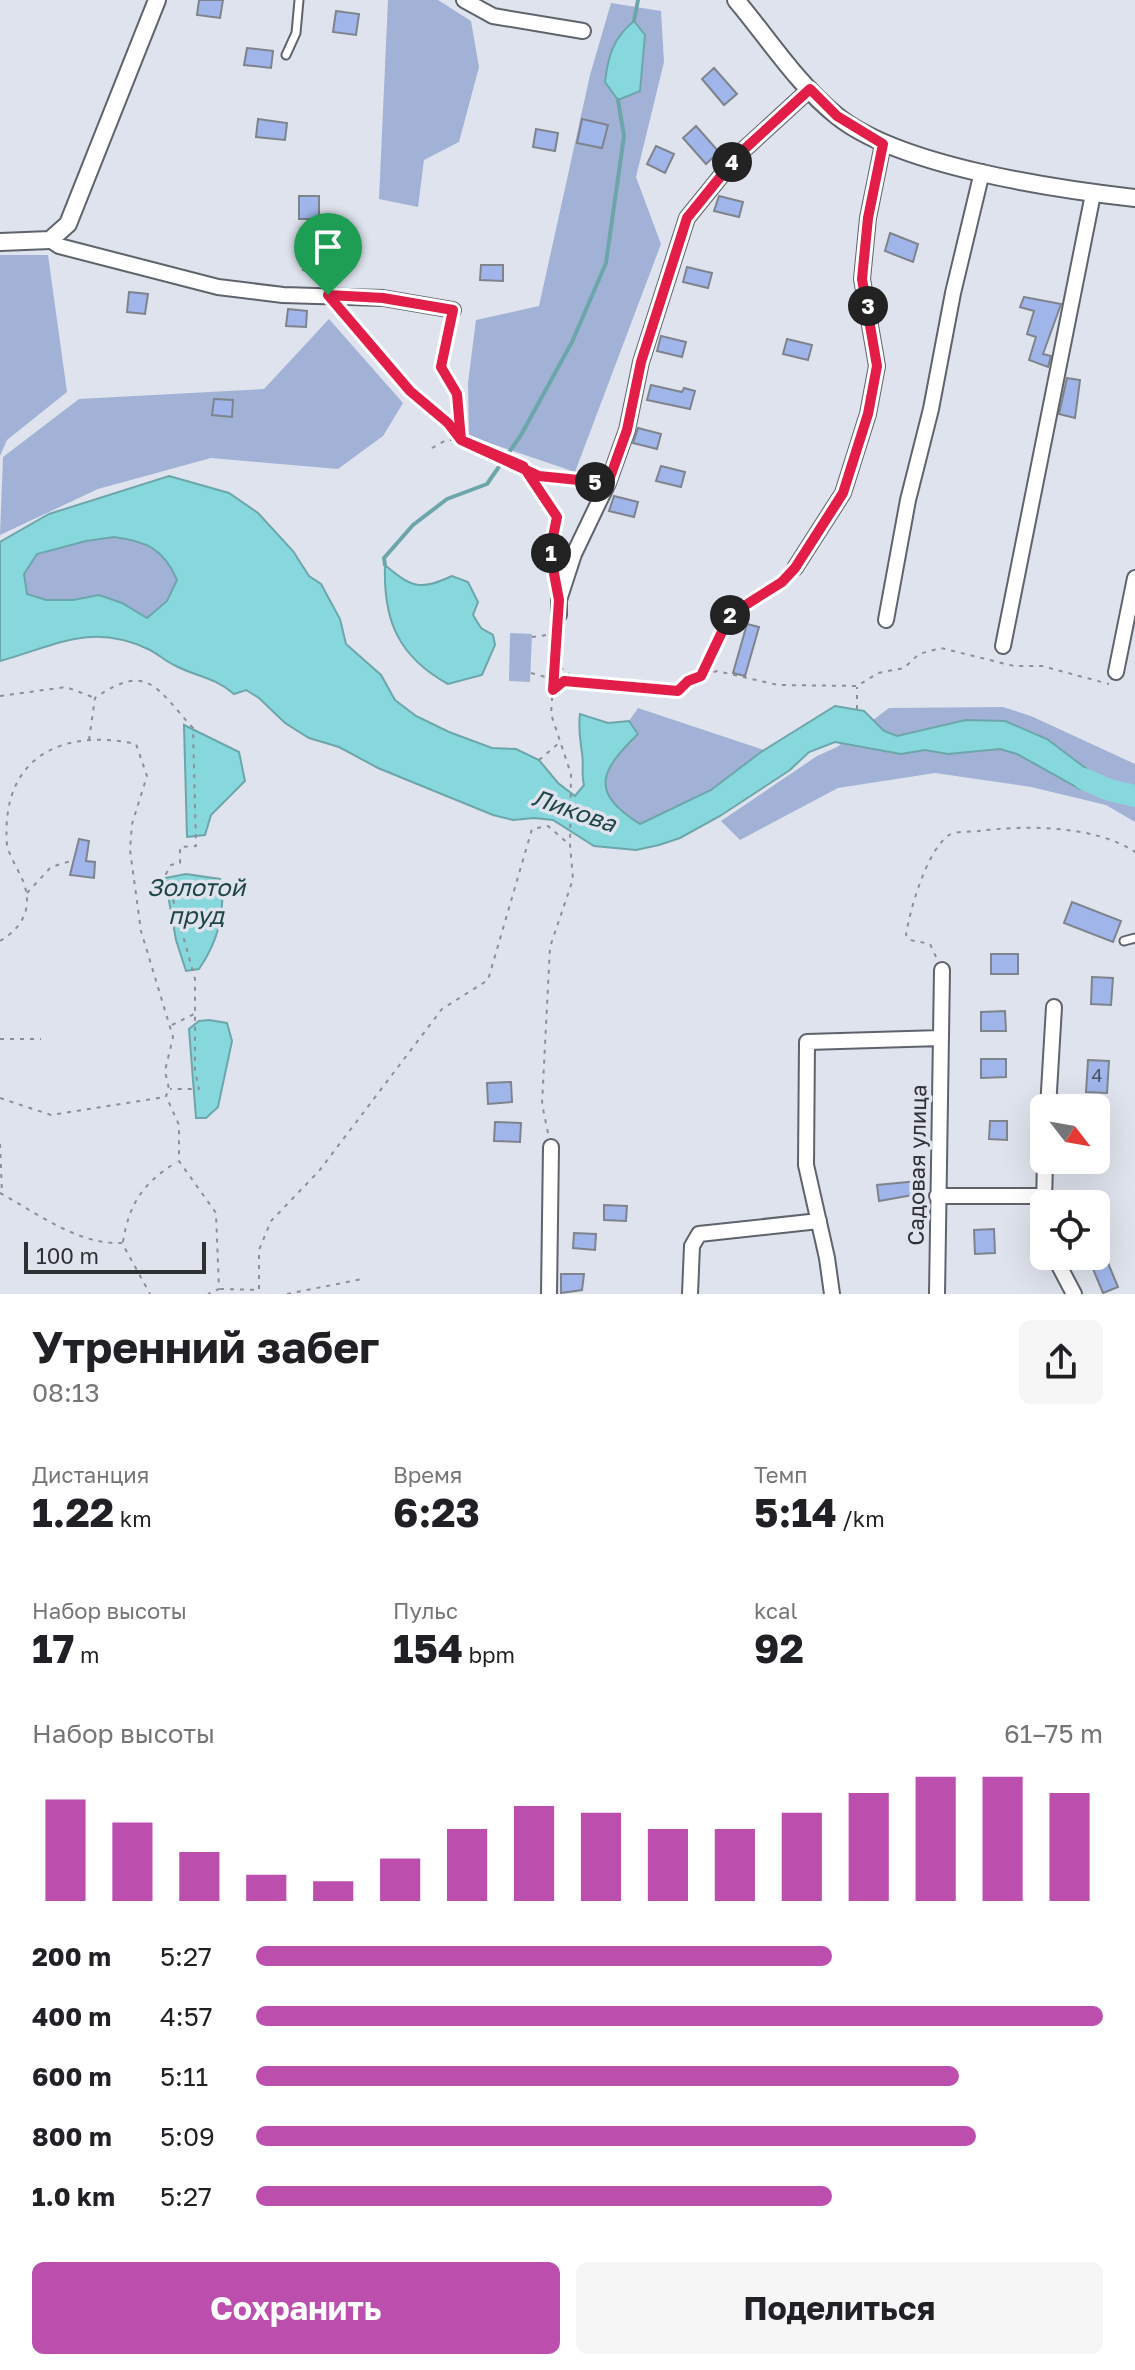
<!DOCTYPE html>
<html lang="ru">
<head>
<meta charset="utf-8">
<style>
  :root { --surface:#fff; --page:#f6f6f6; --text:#202124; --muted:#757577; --accent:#bc4eae }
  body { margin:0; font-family:"Golos Text",sans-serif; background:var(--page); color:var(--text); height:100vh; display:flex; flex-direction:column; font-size:30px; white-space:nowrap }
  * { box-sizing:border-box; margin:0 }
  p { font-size:26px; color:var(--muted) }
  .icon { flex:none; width:44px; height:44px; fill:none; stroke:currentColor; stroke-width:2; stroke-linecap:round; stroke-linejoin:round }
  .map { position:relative; height:1294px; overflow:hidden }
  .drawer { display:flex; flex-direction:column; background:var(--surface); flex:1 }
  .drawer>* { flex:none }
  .needle { width:52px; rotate:121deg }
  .buttons { position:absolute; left:1030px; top:1094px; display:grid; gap:16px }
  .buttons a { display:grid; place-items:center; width:80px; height:80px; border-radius:12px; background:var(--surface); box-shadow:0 8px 32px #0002; font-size:40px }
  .scale { position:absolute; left:24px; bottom:20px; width:182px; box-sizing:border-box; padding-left:8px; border:4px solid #2f3034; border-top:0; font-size:22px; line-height:28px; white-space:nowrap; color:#2f3034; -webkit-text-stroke:6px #dfe3ed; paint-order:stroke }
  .pin { position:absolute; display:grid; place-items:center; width:68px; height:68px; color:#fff; margin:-82px -34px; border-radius:50% 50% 50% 0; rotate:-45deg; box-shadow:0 0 8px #0007 }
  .pin .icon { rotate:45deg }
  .km { position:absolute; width:40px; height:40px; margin:-20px; border-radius:50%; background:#222; color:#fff; font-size:22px; line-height:40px; text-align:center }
  .round { display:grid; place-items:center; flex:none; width:84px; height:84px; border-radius:12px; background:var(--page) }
  .head { display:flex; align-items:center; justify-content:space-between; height:136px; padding:0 32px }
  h1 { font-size:44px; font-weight:700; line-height:60px }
  .figures { display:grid; grid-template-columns:repeat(3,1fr); gap:12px; height:136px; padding:8px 32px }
  .figures div { display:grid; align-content:center }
  .figures b { font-size:40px; font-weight:700 }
  .figures small { font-size:22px; font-weight:400 }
  .figures p { font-size:22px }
  .chart { height:224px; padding:16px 32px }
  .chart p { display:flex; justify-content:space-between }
  .chart svg { width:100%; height:144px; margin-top:8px; stroke:var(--accent); stroke-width:6 }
  .button { display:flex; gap:16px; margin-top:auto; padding:16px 32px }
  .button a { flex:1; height:92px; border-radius:12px; background:var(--accent); color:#fff; font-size:32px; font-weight:700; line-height:92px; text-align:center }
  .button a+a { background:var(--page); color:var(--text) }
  ul { padding:0 32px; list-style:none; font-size:26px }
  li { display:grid; grid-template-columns:128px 96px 1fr; align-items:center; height:60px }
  li i { height:20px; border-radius:10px; background:var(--accent) }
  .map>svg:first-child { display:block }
</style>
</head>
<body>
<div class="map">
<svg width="1135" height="1294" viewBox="0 0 1135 1294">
  <rect width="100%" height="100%" fill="#dfe3ed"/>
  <path fill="#a2b2d6" d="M 388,0 L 438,0 L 471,21 L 479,67 L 459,142 L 424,160 L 418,207 L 379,199 Z
    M 611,3 L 661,11 L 664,62 L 636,177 L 661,244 L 575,472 L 469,436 L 468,383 L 476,320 L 539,306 L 590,75 Z
    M 0,255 L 48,255 L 67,392 L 7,440 L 0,456 Z
    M 329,319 L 403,403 L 383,436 L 338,469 L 211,458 L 98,489 L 0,535 L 3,457 L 79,399 L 264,389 Z
    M 114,537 C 146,541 164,549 177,580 L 167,601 L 146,619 L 122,603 L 100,595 L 73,600 L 46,600 L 27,594 L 24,574 L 37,554 L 86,541 Z
    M 510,633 L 532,634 L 530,682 L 509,681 Z
    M 1003,707 L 1031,716 L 1135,764 L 1135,822 L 1106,805 L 1031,787 L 935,773 L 838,788 L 740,840 L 721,821 L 817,756 L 837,747 L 889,708 Z
    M 638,708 L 764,750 L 711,790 L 640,824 C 632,817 617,809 610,799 C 593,773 621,750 638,734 L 629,721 Z"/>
  <path fill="#87d8dd" stroke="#6da6aa" stroke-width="2" fill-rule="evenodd" d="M 634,21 L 645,35 L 640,91 L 618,100 L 605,82 C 608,56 613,38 634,21 Z
    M 169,476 L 229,493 L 258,513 L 293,551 L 309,576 L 321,584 L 340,619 L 346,644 L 381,675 L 395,700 L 416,716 L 449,732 L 492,748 L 516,749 L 539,760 L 558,783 L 575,796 L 584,785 C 581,774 584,764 582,753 C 580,738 578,729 580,714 L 608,723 L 629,721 L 638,734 C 601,770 588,792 640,824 L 711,790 L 761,752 L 835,706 L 864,711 L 884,731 L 897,736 L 966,720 L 1005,721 L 1047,739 L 1100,779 L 1109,790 L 1080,789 L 1017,754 L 1000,749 L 948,754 L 925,750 L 901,754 L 835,742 L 809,752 L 790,770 L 720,816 L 680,838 L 659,845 L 636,850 L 594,846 L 553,820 L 534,818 L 513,820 L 493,815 L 378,768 L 339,747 L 309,738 L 285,723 L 259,698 L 246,690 L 234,694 C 213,676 196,677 174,665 C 165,661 157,653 148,649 C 90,622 55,646 0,661 L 0,542 L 49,514 ZM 114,537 C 146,541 164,549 177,580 L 167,601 L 147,618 L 122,603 L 99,595 L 73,600 L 46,600 L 27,594 L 24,574 L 37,554 L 86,541 Z
    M 385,565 C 413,589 421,590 452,576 L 468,582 L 478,602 L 473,615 L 481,628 L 493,635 L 495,645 L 482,675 L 448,684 C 399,657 383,621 385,565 Z
    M 184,725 L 239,752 L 245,781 L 211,815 L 205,835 L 187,837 Z
    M 186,874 L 220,879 C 227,911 217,943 199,969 L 186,971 L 176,940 L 165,878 Z
    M 209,1020 L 227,1023 L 232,1041 L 218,1107 L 206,1118 L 196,1118 L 189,1029 L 199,1021 Z"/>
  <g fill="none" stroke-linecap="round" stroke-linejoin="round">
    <path stroke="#6da6aa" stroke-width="4" d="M 634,21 L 638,0
      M 385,565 L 384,558 L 413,525 L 447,499 L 487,484 L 521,435 L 572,342 L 606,263 L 624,136 L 618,100"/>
    <path stroke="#87d8dd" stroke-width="22" d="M 1084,779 L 1109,790 L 1135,796"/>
  </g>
  <path fill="#a0b6eb" stroke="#7f838c" stroke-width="2" d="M 199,0 L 223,0 L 220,18 L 197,15 Z
    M 336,11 L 359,14 L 356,35 L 333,32 Z
    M 247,48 L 273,51 L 271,68 L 244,65 Z
    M 714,68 L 737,94 L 724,105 L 702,79 Z
    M 258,119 L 287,123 L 285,140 L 256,137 Z
    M 582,119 L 608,125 L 602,148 L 577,143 Z
    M 696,126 L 719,152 L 706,164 L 683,138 Z
    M 536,129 L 558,133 L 555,151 L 533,147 Z
    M 656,146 L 674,154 L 665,173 L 647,164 Z
    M 299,196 L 319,196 L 319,219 L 299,219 Z
    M 719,196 L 743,202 L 739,217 L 714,211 Z
    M 890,233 L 918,244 L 913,262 L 885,251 Z
    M 305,254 L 324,255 L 323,272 L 303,270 Z
    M 481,265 L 503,265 L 503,281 L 480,280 Z
    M 687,267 L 712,273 L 708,288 L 683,282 Z
    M 129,292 L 148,294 L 145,314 L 127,312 Z
    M 1024,297 L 1061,304 L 1043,354 L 1051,356 L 1048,367 L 1029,360 L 1036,337 L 1027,334 L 1034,311 L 1020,307 Z
    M 288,309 L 307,311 L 306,327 L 286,326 Z
    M 661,336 L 686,342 L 682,357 L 657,351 Z
    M 787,339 L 812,345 L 808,360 L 783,354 Z
    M 1067,378 L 1080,380 L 1075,418 L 1059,414 Z
    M 651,385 L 682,392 L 684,388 L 695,391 L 690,409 L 647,400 Z
    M 214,399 L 233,400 L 232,417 L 212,415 Z
    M 638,428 L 661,434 L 657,449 L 633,443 Z
    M 661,466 L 685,472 L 681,487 L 656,481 Z
    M 614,496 L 638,502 L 634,517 L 609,511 Z
    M 747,624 L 759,627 L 745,676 L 733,673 Z
    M 79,839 L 89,841 L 86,861 L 95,862 L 94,878 L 70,875 Z
    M 1072,902 L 1121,921 L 1113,942 L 1064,923 Z
    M 991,954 L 1018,954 L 1018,974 L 991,974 Z
    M 1092,977 L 1113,978 L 1111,1005 L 1091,1004 Z
    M 1005,1011 L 1006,1031 L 981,1031 L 981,1012 Z
    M 981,1059 L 1006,1059 L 1006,1077 L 981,1078 Z
    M 1088,1060 L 1109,1061 L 1107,1093 L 1086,1092 Z
    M 511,1082 L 512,1102 L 488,1104 L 487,1083 Z
    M 990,1121 L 1007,1121 L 1007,1140 L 989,1139 Z
    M 495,1122 L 521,1123 L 520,1142 L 494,1141 Z
    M 918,1181 L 919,1194 L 879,1201 L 877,1185 Z
    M 604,1205 L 627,1206 L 626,1221 L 604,1220 Z
    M 994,1229 L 995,1253 L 975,1254 L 974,1230 Z
    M 574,1233 L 596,1234 L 595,1250 L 573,1248 Z
    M 1108,1263 L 1118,1287 L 1103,1293 L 1093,1269 Z
    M 561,1274 L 584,1274 L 582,1290 L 561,1293 Z"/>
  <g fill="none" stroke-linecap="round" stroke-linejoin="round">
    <defs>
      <path id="service" d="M 286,55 L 296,33 L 299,0
        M 1124,941 L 1135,938"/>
      <path id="minor" d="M 464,0 L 493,16 L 583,31
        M 50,240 L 59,246 L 218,287 L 283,295 L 383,298 L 453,310
        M 795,568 L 843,493 L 868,414 L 877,366 L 862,279 L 868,218 L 883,144
        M 559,615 L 559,600 L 574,554 L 608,483 L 627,430 L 641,362 L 687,218 L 738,155 L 810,89
        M 886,620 L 908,500 L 931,409 L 953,293 L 982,172
        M 1003,646 L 1093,194
        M 1116,672 L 1135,578
        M 1048,1108 L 1054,1007
        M 937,1196 L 1043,1196
        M 1044,1204 L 1045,1160
        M 1054,1256 L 1074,1294
        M 549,1294 L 551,1147
        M 690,1294 L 692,1246 L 699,1234 L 819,1221
        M 832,1294 L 827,1258 L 806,1165 L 807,1042 L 941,1038
        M 937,1294 L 942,970"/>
      <path id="tertiary" d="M 736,0 C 768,38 798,85 837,116 C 899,166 1054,189 1135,198
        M 0,242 L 50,240 L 68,224 L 157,0"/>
    </defs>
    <use href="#service" stroke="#5f636c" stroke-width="11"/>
    <use href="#minor" stroke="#5f636c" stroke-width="18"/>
    <use href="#tertiary" stroke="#5f636c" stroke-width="20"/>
    <path stroke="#8c8f96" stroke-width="2" stroke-dasharray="4 6" stroke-linecap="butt" d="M 342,312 L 410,391 L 448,423 L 461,440 L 523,466 L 557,517 L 550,552 L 554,569
      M 432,448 L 446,440 L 461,440 L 457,394 L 441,367 L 448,322
      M 524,467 L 539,476 L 595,482
      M 532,637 L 554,634
      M 554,659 L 565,672 L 584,682
      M 531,673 L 553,679
      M 701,674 L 730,615 L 786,578
      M 553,690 L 564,681 L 678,691 L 688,681 L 717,671 L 778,685 L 857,686 L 878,673 L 904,668 L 919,654 L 941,648 L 1014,666 L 1042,666 L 1109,684
      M 0,696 L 66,687 L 95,698
      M 857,709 L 857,687
      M 89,740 L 95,698 C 148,661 157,689 193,728 L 196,846 L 180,847 L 180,863 L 171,865 L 166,874 L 195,979 L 195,1071 L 199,1089 L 170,1089
      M 539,760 L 559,743
      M 27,893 L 51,867 L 71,861
      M 0,941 C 14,933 26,920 27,903 C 28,879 12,866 7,845 C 0,756 63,728 136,744 L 147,776 L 132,824 L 130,850 L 141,931 L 173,1037 L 165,1071 L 169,1089 L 166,1096 L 179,1125 L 179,1161 L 216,1213 L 219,1289 L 208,1294
      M 936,957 L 930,944 L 910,940 L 906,935 C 910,909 927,850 949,835 C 956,831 971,832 979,831 C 1025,825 1095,825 1135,852
      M 172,1025 L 194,1014
      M 0,1039 L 41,1039
      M 0,1098 L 51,1115 L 165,1097
      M 548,1133 L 542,1104 L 550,947 L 573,879 L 570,845 L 571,774 L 551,714 L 557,628
      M 0,1144 L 2,1194
      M 0,1193 C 37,1213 78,1245 122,1243 L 150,1294
      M 123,1242 C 129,1203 144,1182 177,1162
      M 220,1289 L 259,1290 L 259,1250 L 271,1221 L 319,1171 L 442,1009 L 488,980 L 532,829 L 548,826 L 570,845
      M 287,1294 L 362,1279"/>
    <use href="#service" stroke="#fff" stroke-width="7"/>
    <use href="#minor" stroke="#fff" stroke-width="14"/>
    <use href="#tertiary" stroke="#fff" stroke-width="16"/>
  </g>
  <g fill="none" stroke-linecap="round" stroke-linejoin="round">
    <defs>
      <path id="route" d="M 328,295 L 410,391 L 448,423 L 461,440 L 523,466 L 557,517 L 550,552 L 559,600 L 553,690 L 564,681 L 678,691 L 688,681 L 701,676 L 730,615 L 782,582 L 795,568 L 843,493 L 868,414 L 877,366 L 862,279 L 868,218 L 883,144 L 837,116 L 810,89 L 738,155 L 687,218 L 641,362 L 627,430 L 608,483 L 539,476 L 461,440 L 457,394 L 441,367 L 453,310 L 383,298 L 328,295"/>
    </defs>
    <use href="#route" stroke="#fff" stroke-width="16"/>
    <use href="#route" stroke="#e11d48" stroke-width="10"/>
  </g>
  <g text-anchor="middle" stroke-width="7" stroke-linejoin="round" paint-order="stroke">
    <g font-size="18" fill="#4b5262">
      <text x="1097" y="1082">4</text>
    </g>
    <g font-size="22" fill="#2f3034" stroke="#dfe3ed">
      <text transform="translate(917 1165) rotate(-89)" y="8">Садовая улица</text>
    </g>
    <g font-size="24" font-style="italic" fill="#1e4547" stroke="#dfe3ed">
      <text transform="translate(574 811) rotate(19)" y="8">Ликова</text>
      <text x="196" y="896">Золотой<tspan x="196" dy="28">пруд</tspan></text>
    </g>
  </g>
</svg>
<div class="buttons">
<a><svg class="needle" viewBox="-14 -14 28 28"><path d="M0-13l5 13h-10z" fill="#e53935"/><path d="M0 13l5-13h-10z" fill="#757577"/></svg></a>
<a><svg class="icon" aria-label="locate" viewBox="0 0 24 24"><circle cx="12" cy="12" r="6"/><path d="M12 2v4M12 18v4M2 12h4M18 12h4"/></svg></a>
</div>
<div class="scale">100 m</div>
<div class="pin" style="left:328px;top:295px;background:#1e9e55"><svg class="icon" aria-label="arrive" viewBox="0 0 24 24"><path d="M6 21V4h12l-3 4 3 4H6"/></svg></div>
<b class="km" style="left:551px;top:553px">1</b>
<b class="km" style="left:730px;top:615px">2</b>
<b class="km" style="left:868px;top:306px">3</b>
<b class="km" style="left:732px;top:162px">4</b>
<b class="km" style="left:595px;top:482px">5</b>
</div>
<section class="drawer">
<div class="head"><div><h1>Утренний забег</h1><p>08:13</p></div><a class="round"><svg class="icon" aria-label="share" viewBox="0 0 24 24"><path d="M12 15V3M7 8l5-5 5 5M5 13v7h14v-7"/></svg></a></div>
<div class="figures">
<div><p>Дистанция</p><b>1.22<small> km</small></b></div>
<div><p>Время</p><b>6:23</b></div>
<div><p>Темп</p><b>5:14<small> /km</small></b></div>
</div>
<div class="figures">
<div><p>Набор высоты</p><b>17<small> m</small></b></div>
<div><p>Пульс</p><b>154<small> bpm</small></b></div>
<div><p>kcal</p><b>92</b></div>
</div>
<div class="chart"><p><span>Набор высоты</span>61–75 m</p>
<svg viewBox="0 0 160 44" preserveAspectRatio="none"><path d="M5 44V13M15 44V20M25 44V29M35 44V36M45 44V38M55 44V31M65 44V22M75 44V15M85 44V17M95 44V22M105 44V22M115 44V17M125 44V11M135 44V6M145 44V6M155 44V11"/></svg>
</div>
<ul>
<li><b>200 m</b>5:27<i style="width:68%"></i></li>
<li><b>400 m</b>4:57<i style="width:100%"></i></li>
<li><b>600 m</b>5:11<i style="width:83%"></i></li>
<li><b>800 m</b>5:09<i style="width:85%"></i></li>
<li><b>1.0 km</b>5:27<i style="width:68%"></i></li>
</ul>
<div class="button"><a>Сохранить</a><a>Поделиться</a></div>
</section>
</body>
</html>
